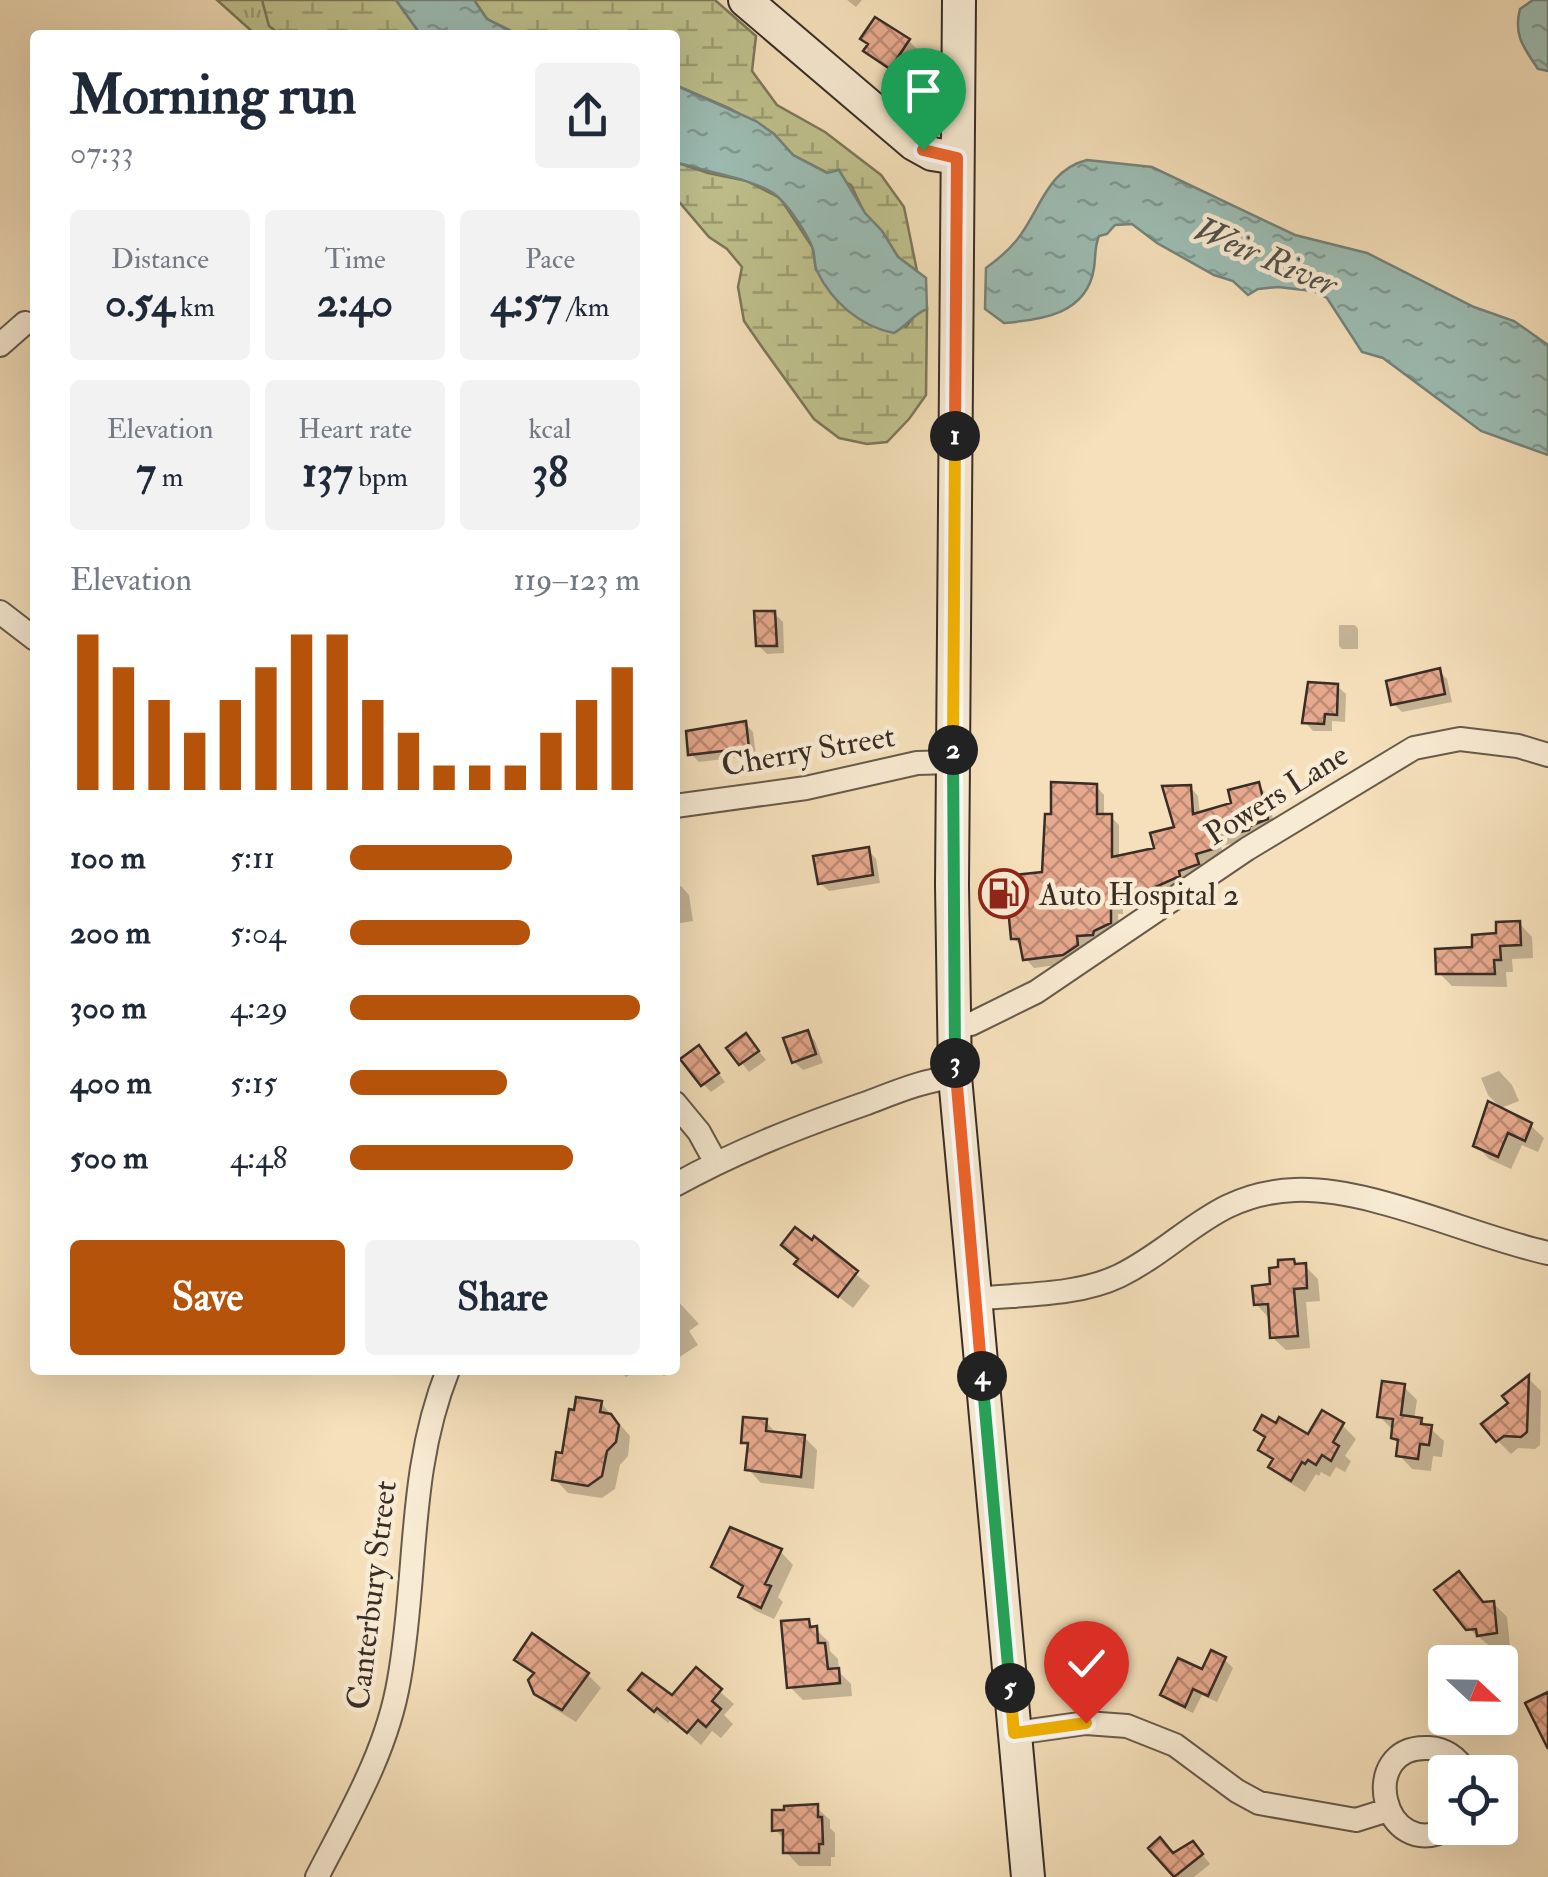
<!DOCTYPE html>
<html lang="en">
<head>
<meta charset="utf-8">
<style>
  :root { --surface:#fff; --page:#f2f2f3; --text:#1f2937; --muted:#747a83; --accent:#b45309 }
  body { margin:0; font-family:"IM FELL Double Pica",serif; background:var(--page); color:var(--text); height:100vh; display:flex; flex-direction:column; font-size:38px; white-space:nowrap }
  * { box-sizing:border-box; margin:0 }
  p { font-size:32px; color:var(--muted) }
  .icon { flex:none; width:55px; height:55px; fill:none; stroke:currentColor; stroke-width:2; stroke-linecap:round; stroke-linejoin:round }
  .map { position:relative; flex:1; overflow:hidden }
  .panel { position:absolute; left:30px; top:30px; width:650px; height:1345px; display:flex; flex-direction:column; background:var(--surface); border-radius:10px; box-shadow:0 10px 40px #0002 }
  .panel>* { flex:none }
  .needle { width:65px; rotate:112deg }
  .fabs { position:absolute; left:1428px; top:1645px; display:grid; gap:20px }
  .fabs a { display:grid; place-items:center; width:90px; height:90px; border-radius:10px; background:var(--surface); box-shadow:0 10px 40px #0002; font-size:50px }
  .pin { position:absolute; display:grid; place-items:center; width:85px; height:85px; color:#fff; margin:-102px -42px; border-radius:50% 50% 50% 0; rotate:-45deg; box-shadow:0 0 10px #0007 }
  .pin .icon { rotate:45deg }
  .km { position:absolute; width:50px; height:50px; margin:-25px; border-radius:50%; background:#222; color:#fff; font-size:28px; line-height:50px; text-align:center }
  .round { display:grid; place-items:center; flex:none; width:105px; height:105px; border-radius:10px; background:var(--page) }
  .headline { display:flex; align-items:center; justify-content:space-between; height:170px; padding:0 40px }
  h1 { font-size:55px; font-weight:700; line-height:75px }
  .metrics { display:grid; grid-template-columns:repeat(3,1fr); gap:15px; height:170px; padding:10px 40px }
  .metrics div { display:grid; align-content:center; border-radius:10px; background:var(--page); text-align:center }
  .metrics b { font-size:42px; font-weight:700 }
  .metrics small { font-size:28px; font-weight:400 }
  .metrics p { font-size:28px }
  .chart { height:280px; padding:20px 40px }
  .chart p { display:flex; justify-content:space-between }
  .chart svg { width:100%; height:180px; margin-top:10px; stroke:var(--accent); stroke-width:6 }
  .action { display:flex; gap:20px; margin-top:auto; padding:20px 40px }
  .action a { flex:1; height:115px; border-radius:10px; background:var(--accent); color:#fff; font-size:40px; font-weight:700; line-height:115px; text-align:center }
  .action a+a { background:var(--page); color:var(--text) }
  ul { padding:0 40px; list-style:none; font-size:32px }
  li { display:grid; grid-template-columns:160px 120px 1fr; align-items:center; height:75px }
  li i { height:25px; border-radius:12px; background:var(--accent) }
  .map>svg:first-child { display:block }
</style>
</head>
<body>
<div class="map">
<svg width="1548" height="1877" viewBox="0 0 1548 1877">
  <defs>
    <pattern id="grass-tufts" width="24" height="20" patternUnits="userSpaceOnUse" patternTransform="scale(2.5)"><rect width="24" height="20" fill="#bfc18d"/><path d="M3 7l-1-3M5 7V3M7 7l1-3M15 17l-1-3M17 17v-4M19 17l1-3" fill="none" stroke="#9c9d73"/></pattern>
    <pattern id="wetland-marsh" width="20" height="14" patternUnits="userSpaceOnUse" patternTransform="scale(2.5)"><rect width="20" height="14" fill="#bfc18d"/><path d="M1 5h8M5 5V1M11 12h8M15 12V8" fill="none" stroke="#9c9d73"/></pattern>
    <pattern id="water-ripples" width="26" height="14" patternUnits="userSpaceOnUse" patternTransform="scale(2.5)"><rect width="26" height="14" fill="#9cbdb4"/><path d="M2 4q2-2 4 0t4 0M15 11q2-2 4 0t4 0" fill="none" stroke="#809a92"/></pattern>
    <pattern id="building-cross-hatch" width="8" height="8" patternUnits="userSpaceOnUse" patternTransform="scale(2.5)"><rect width="8" height="8" fill="#e7a98e"/><path d="M0 0l8 8M0 8l8-8" fill="none" stroke="#bc8a74"/></pattern>
  </defs>
  <rect width="100%" height="100%" fill="#f5e0bb"/>
  <filter id="stains"><feTurbulence type="fractalNoise" baseFrequency=".002" numOctaves="4"/><feColorMatrix values="0 0 0 0 .2 0 0 0 0 .09 0 0 0 0 .02 0 0 0 .5 -.17"/></filter>
  <radialGradient id="worn" r=".72"><stop offset=".6" stop-color="#630" stop-opacity="0"/><stop offset="1" stop-color="#630" stop-opacity=".3"/></radialGradient>
  <path fill="url(#grass-tufts)" stroke="#7c775a" stroke-width="2.5" d="M 217,0 L 396,0 L 421,35 L 256,35 Z"/>
  <path fill="url(#wetland-marsh)" stroke="#7c775a" stroke-width="2.5" d="M 262,0 L 396,0 L 421,35 L 281,35 L 269,26 Z
    M 474,0 L 715,0 L 756,36 L 752,71 L 777,105 L 825,132 L 881,175 L 904,207 L 917,271 L 898,257 L 882,231 L 865,214 L 851,185 L 793,155 L 774,134 L 729,108 L 675,85 L 675,35 L 519,35 L 487,19 Z
    M 675,162 L 708,173 L 747,181 L 780,198 L 813,248 L 816,270 L 906,327 L 917,312 L 927,309 L 926,395 L 909,419 L 887,442 L 867,444 L 839,438 L 814,419 L 762,347 L 744,321 L 738,287 L 742,267 L 727,249 L 709,237 L 675,197 Z"/>
  <path fill="url(#water-ripples)" stroke="#74837b" stroke-width="2.5" d="M 396,0 L 474,0 L 487,19 L 519,35 L 421,35 Z
    M 1533,0 L 1548,0 L 1548,71 L 1538,69 C 1524,48 1513,35 1520,9 Z
    M 675,85 L 756,121 L 774,134 L 793,155 L 827,173 L 839,170 L 865,213 L 882,231 L 898,257 L 926,278 L 927,309 C 913,314 907,326 894,333 C 861,327 832,302 817,271 C 814,265 815,256 813,249 C 807,233 790,208 778,197 C 758,179 702,171 675,162 Z
    M 1087,160 L 1152,167 L 1295,235 L 1367,253 L 1474,307 L 1514,321 L 1548,345 L 1548,455 L 1481,431 L 1383,358 L 1362,352 L 1327,298 L 1313,291 L 1278,287 L 1258,289 L 1248,295 L 1233,281 L 1214,275 L 1157,243 L 1132,224 L 1115,225 L 1107,234 L 1099,236 C 1094,248 1096,256 1094,268 C 1087,314 1042,320 1004,323 L 985,309 L 986,268 C 997,260 1007,252 1016,241 C 1040,212 1046,170 1087,160 Z"/>
  <path fill="#0003" d="M 847,0 L 862,0 L 856,7 Z
    M 909,41 L 917,49 L 900,76 L 866,51 L 870,45 Z
    M 774,613 L 783,622 L 784,653 L 767,654 L 758,645 Z
    M 1339,625 L 1355,625 L 1358,629 L 1358,649 L 1342,649 L 1339,646 Z
    M 1439,671 L 1447,679 L 1452,702 L 1402,712 L 1394,704 Z
    M 1337,686 L 1346,694 L 1345,722 L 1332,721 L 1332,731 L 1313,731 L 1305,722 Z
    M 745,723 L 753,732 L 756,755 L 699,762 L 691,754 Z
    M 1258,785 L 1267,794 L 1275,827 L 1257,838 L 1221,846 L 1224,857 L 1203,862 L 1206,872 L 1161,900 L 1123,909 L 1123,914 L 1118,914 L 1119,931 L 1101,943 L 1084,943 L 1086,954 L 1072,963 L 1034,968 L 1026,959 L 1022,947 L 1013,938 L 1044,874 L 1096,786 L 1104,795 L 1104,817 L 1111,817 L 1119,825 L 1119,858 L 1158,850 L 1177,829 L 1190,787 L 1198,796 L 1200,815 L 1234,805 Z
    M 868,850 L 876,859 L 880,883 L 829,891 L 820,883 Z
    M 681,886 L 689,895 L 693,921 L 675,924 L 675,887 Z
    M 1519,923 L 1532,937 L 1533,958 L 1512,959 L 1513,972 L 1506,972 L 1507,987 L 1452,986 L 1439,973 Z
    M 807,1032 L 815,1041 L 823,1063 L 803,1070 L 794,1062 Z
    M 754,1045 L 766,1060 L 749,1072 L 730,1048 Z
    M 707,1057 L 725,1082 L 711,1092 L 703,1084 Z
    M 1499,1071 L 1512,1085 L 1519,1101 L 1501,1108 L 1488,1095 L 1481,1078 Z
    M 1512,1117 L 1530,1125 L 1544,1138 L 1538,1152 L 1522,1145 L 1511,1169 L 1489,1159 L 1476,1145 Z
    M 815,1240 L 870,1286 L 853,1308 L 797,1264 Z
    M 1293,1262 L 1298,1266 L 1305,1266 L 1318,1279 L 1320,1301 L 1306,1302 L 1310,1348 L 1286,1350 L 1272,1337 L 1269,1318 L 1256,1304 L 1273,1287 L 1281,1269 Z
    M 675,1298 L 699,1324 L 689,1331 L 698,1345 L 675,1360 Z
    M 619,1370 L 637,1370 L 626,1377 Z
    M 657,1370 L 673,1370 L 664,1376 Z
    M 1529,1379 L 1541,1391 L 1540,1445 L 1535,1449 L 1518,1448 L 1511,1454 L 1498,1441 L 1511,1403 Z
    M 1404,1387 L 1417,1400 L 1414,1419 L 1421,1420 L 1444,1441 L 1442,1457 L 1433,1456 L 1431,1471 L 1412,1469 L 1399,1455 L 1400,1445 L 1393,1438 L 1394,1431 L 1379,1416 Z
    M 601,1403 L 630,1436 L 628,1456 L 620,1465 L 615,1489 L 602,1498 L 568,1493 L 555,1479 L 565,1456 Z
    M 766,1422 L 778,1435 L 804,1437 L 817,1450 L 814,1489 L 761,1483 L 748,1469 L 750,1448 L 743,1442 Z
    M 1342,1425 L 1356,1439 L 1345,1456 L 1351,1461 L 1345,1472 L 1336,1467 L 1330,1477 L 1321,1472 L 1319,1476 L 1316,1474 L 1305,1492 L 1285,1480 L 1271,1467 L 1274,1462 L 1261,1449 L 1267,1440 L 1257,1430 L 1309,1438 Z
    M 780,1551 L 793,1565 L 778,1597 L 783,1602 L 774,1619 L 754,1610 L 741,1596 L 744,1589 L 714,1566 Z
    M 1459,1574 L 1485,1604 L 1494,1604 L 1507,1617 L 1510,1646 L 1492,1648 L 1468,1628 Z
    M 808,1622 L 829,1642 L 830,1651 L 838,1659 L 839,1672 L 851,1684 L 852,1696 L 803,1700 L 790,1687 Z
    M 1224,1659 L 1233,1668 L 1217,1702 L 1202,1695 L 1193,1713 L 1172,1703 L 1163,1695 Z
    M 517,1660 L 588,1675 L 601,1688 L 576,1722 L 550,1706 L 536,1692 L 535,1676 Z
    M 696,1671 L 734,1704 L 724,1715 L 733,1724 L 721,1738 L 712,1731 L 701,1745 L 672,1719 L 668,1723 L 644,1703 L 673,1698 Z
    M 816,1807 L 830,1820 L 830,1828 L 835,1833 L 835,1857 L 831,1857 L 831,1866 L 799,1866 L 786,1852 L 786,1840 L 775,1830 Z
    M 1151,1848 L 1174,1856 L 1201,1853 L 1210,1864 L 1194,1877 L 1177,1877 Z"/>
  <path fill="url(#building-cross-hatch)" stroke="#392d26" stroke-width="2.5" d="M 875,17 L 910,39 L 890,69 L 863,51 L 868,44 L 860,39 Z
    M 754,611 L 775,611 L 777,646 L 756,646 Z
    M 1440,668 L 1445,694 L 1391,705 L 1386,681 Z
    M 1308,682 L 1338,684 L 1337,715 L 1325,714 L 1324,724 L 1302,723 Z
    M 746,721 L 749,748 L 688,755 L 686,731 Z
    M 1051,782 L 1097,784 L 1097,814 L 1112,814 L 1112,857 L 1154,848 L 1150,833 L 1174,827 L 1162,786 L 1191,785 L 1193,814 L 1231,803 L 1228,790 L 1259,782 L 1268,819 L 1250,826 L 1249,830 L 1214,838 L 1217,848 L 1196,854 L 1199,864 L 1179,871 L 1180,876 L 1153,888 L 1154,892 L 1116,901 L 1116,906 L 1111,906 L 1111,923 L 1094,931 L 1093,935 L 1077,936 L 1078,945 L 1063,955 L 1023,960 L 1019,939 L 1011,939 L 1005,876 L 1042,872 L 1045,814 L 1051,814 Z
    M 869,847 L 873,875 L 818,884 L 813,856 Z
    M 1520,921 L 1521,945 L 1500,946 L 1501,960 L 1494,960 L 1495,974 L 1436,974 L 1435,949 L 1472,947 L 1472,935 L 1496,933 L 1496,922 Z
    M 808,1030 L 816,1054 L 792,1063 L 783,1038 Z
    M 746,1033 L 759,1051 L 739,1065 L 726,1048 Z
    M 699,1045 L 719,1073 L 701,1086 L 680,1059 Z
    M 1488,1101 L 1532,1123 L 1525,1141 L 1508,1133 L 1498,1157 L 1473,1146 Z
    M 795,1227 L 812,1240 L 814,1236 L 858,1271 L 838,1297 L 794,1264 L 798,1259 L 781,1245 Z
    M 1294,1259 L 1295,1264 L 1306,1263 L 1307,1288 L 1294,1289 L 1298,1336 L 1270,1338 L 1268,1304 L 1254,1305 L 1252,1286 L 1270,1284 L 1269,1268 L 1278,1267 L 1278,1260 Z
    M 1529,1375 L 1527,1432 L 1521,1437 L 1504,1436 L 1496,1442 L 1481,1424 L 1508,1403 L 1502,1396 Z
    M 1382,1381 L 1405,1384 L 1401,1415 L 1422,1418 L 1421,1424 L 1432,1425 L 1429,1445 L 1420,1444 L 1418,1459 L 1396,1456 L 1398,1440 L 1391,1438 L 1393,1419 L 1377,1417 Z
    M 576,1397 L 602,1401 L 600,1412 L 611,1414 L 619,1425 L 616,1442 L 607,1451 L 602,1476 L 588,1486 L 552,1480 L 556,1452 L 562,1453 L 569,1409 L 574,1410 Z
    M 1322,1410 L 1344,1423 L 1333,1442 L 1339,1446 L 1331,1461 L 1322,1455 L 1316,1465 L 1308,1460 L 1305,1464 L 1302,1462 L 1291,1481 L 1268,1467 L 1273,1459 L 1258,1450 L 1265,1437 L 1254,1430 L 1262,1415 L 1276,1423 L 1279,1417 L 1308,1434 Z
    M 743,1417 L 767,1419 L 766,1431 L 805,1435 L 801,1477 L 745,1470 L 748,1443 L 741,1443 Z
    M 730,1527 L 782,1549 L 765,1584 L 771,1586 L 761,1608 L 738,1597 L 743,1586 L 711,1567 Z
    M 1459,1571 L 1483,1602 L 1494,1601 L 1497,1633 L 1477,1636 L 1476,1629 L 1466,1630 L 1434,1590 Z
    M 809,1619 L 810,1627 L 817,1626 L 818,1643 L 825,1643 L 828,1669 L 839,1668 L 840,1683 L 787,1688 L 781,1621 Z
    M 532,1633 L 589,1673 L 562,1710 L 534,1694 L 528,1680 L 534,1673 L 514,1660 Z
    M 1211,1650 L 1226,1657 L 1208,1696 L 1193,1689 L 1185,1707 L 1160,1695 L 1178,1658 L 1202,1669 Z
    M 696,1667 L 722,1689 L 712,1701 L 721,1709 L 706,1727 L 698,1720 L 687,1733 L 657,1708 L 654,1712 L 628,1690 L 642,1673 L 672,1695 Z
    M 1548,1692 L 1548,1749 L 1525,1703 Z
    M 818,1804 L 818,1817 L 822,1817 L 823,1844 L 819,1844 L 819,1853 L 783,1853 L 783,1830 L 772,1831 L 772,1810 L 784,1810 L 784,1806 Z
    M 1160,1837 L 1173,1853 L 1193,1841 L 1203,1854 L 1174,1877 L 1148,1848 Z"/>
  <g fill="none" stroke-linecap="round" stroke-linejoin="round">
    <defs>
      <path id="street" d="M 0,345 L 25,323
        M 0,612 L 35,639
        M 675,806 L 806,788 L 917,763 L 952,762
        M 954,1027 L 971,1024 L 1036,992 L 1247,849 L 1414,748 L 1460,739 L 1518,746 L 1548,755
        M 675,1103 L 699,1132 L 716,1163
        M 675,1185 C 736,1151 801,1126 867,1103 C 896,1092 924,1080 955,1077
        M 975,1299 C 1021,1294 1077,1296 1119,1276 C 1184,1244 1213,1193 1295,1190 C 1371,1187 1471,1236 1548,1253
        M 1015,1733 L 1086,1723 L 1127,1726 L 1175,1745 L 1237,1791 L 1259,1803 L 1356,1820 L 1388,1810
        M 1450,1828 C 1382,1866 1355,1744 1429,1748 C 1446,1749 1458,1759 1466,1772
        M 317,1877 C 350,1813 387,1751 399,1680 C 418,1574 407,1473 448,1370"/>
      <path id="secondary" d="M 745,0 L 914,144 L 932,154 L 957,158
        M 959,0 L 952,885 L 955,1077 L 1028,1877"/>
    </defs>
    <use href="#street" stroke="#685a4b" stroke-width="26"/>
    <use href="#secondary" stroke="#392d26" stroke-width="36"/>
    <use href="#street" stroke="#f8ebd3" stroke-width="22"/>
    <use href="#secondary" stroke="#f8ebd3" stroke-width="32"/>
  </g>
  <g fill="none" stroke-linecap="round" stroke-linejoin="round">
    <defs>
      <path id="split-1" d="M 923,150 L 957,158 L 955,436"/>
      <path id="split-2" d="M 953,750 L 955,436"/>
      <path id="split-3" d="M 953,750 L 955,1063"/>
      <path id="split-4" d="M 955,1063 L 982,1376"/>
      <path id="split-5" d="M 982,1376 L 1010,1688"/>
      <path id="split-6" d="M 1010,1688 L 1014,1733 L 1086,1723"/>
    </defs>
    <use href="#split-1" stroke="#fff" stroke-width="20"/>
    <use href="#split-2" stroke="#fff" stroke-width="20"/>
    <use href="#split-3" stroke="#fff" stroke-width="20"/>
    <use href="#split-4" stroke="#fff" stroke-width="20"/>
    <use href="#split-5" stroke="#fff" stroke-width="20"/>
    <use href="#split-6" stroke="#fff" stroke-width="20"/>
    <use href="#split-1" stroke="#f0652b" stroke-width="12"/>
    <use href="#split-2" stroke="#f5b400" stroke-width="12"/>
    <use href="#split-3" stroke="#22a559" stroke-width="12"/>
    <use href="#split-4" stroke="#f0652b" stroke-width="12"/>
    <use href="#split-5" stroke="#22a559" stroke-width="12"/>
    <use href="#split-6" stroke="#f5b400" stroke-width="12"/>
  </g>
  <defs>
    <symbol id="fuel-ring" viewBox="-11 -11 22 22"><circle r="9.5" fill="#f8ebd3" stroke="#8f2418" stroke-width="1.5"/><path d="M-5.5-6h7V0h2V4h1.3V-2.5L3-4.5l.8-.8L6-3V5H2.5V1h-1V6h-7ZM-4.2-4.7v3.2H.2V-4.7Z" fill="#8f2418"/></symbol>
  </defs>
  <g fill-rule="evenodd">
    <use href="#fuel-ring" x="976" y="866" width="55" height="55"/>
  </g>
  <g text-anchor="middle" stroke-width="9" stroke-linejoin="round" paint-order="stroke">
    <g font-size="32" fill="#392d26" stroke="#f8ebd3">
      <text transform="translate(808 750) rotate(-10)" y="11">Cherry Street</text>
      <text transform="translate(1276 794) rotate(-32)" y="11">Powers Lane</text>
      <text transform="translate(371 1595) rotate(-83)" y="11">Canterbury Street</text>
    </g>
    <g font-size="32" fill="#392d26" stroke="#f8ebd3" text-anchor="start">
      <text x="1039" y="905">Auto Hospital 2</text>
    </g>
    <g font-size="35" font-style="italic" fill="#52514a" stroke="#f8ebd3">
      <text transform="translate(1266 256) rotate(23)" y="12">Weir River</text>
    </g>
  </g>
  <rect width="100%" height="100%" filter="url(#stains)"/>
  <rect width="100%" height="100%" fill="url(#worn)"/>
</svg>
<div class="fabs">
<a><svg class="needle" viewBox="-14 -14 28 28"><path d="M0-13l5 13h-10z" fill="#e53935"/><path d="M0 13l5-13h-10z" fill="#747a83"/></svg></a>
<a><svg class="icon" aria-label="locate" viewBox="0 0 24 24"><circle cx="12" cy="12" r="6"/><path d="M12 2v4M12 18v4M2 12h4M18 12h4"/></svg></a>
</div>
<div class="pin" style="left:923px;top:150px;background:#1e9e55"><svg class="icon" aria-label="arrive" viewBox="0 0 24 24"><path d="M6 21V4h12l-3 4 3 4H6"/></svg></div>
<div class="pin" style="left:1086px;top:1723px;background:#d93025"><svg class="icon" aria-label="check" viewBox="0 0 24 24"><path d="M5 12l5 5 9-10"/></svg></div>
<b class="km" style="left:955px;top:436px">1</b>
<b class="km" style="left:953px;top:750px">2</b>
<b class="km" style="left:955px;top:1063px">3</b>
<b class="km" style="left:982px;top:1376px">4</b>
<b class="km" style="left:1010px;top:1688px">5</b>
<section class="panel">
<div class="headline"><div><h1>Morning run</h1><p>07:33</p></div><a class="round"><svg class="icon" aria-label="share" viewBox="0 0 24 24"><path d="M12 15V3M7 8l5-5 5 5M5 13v7h14v-7"/></svg></a></div>
<div class="metrics">
<div><p>Distance</p><b>0.54<small> km</small></b></div>
<div><p>Time</p><b>2:40</b></div>
<div><p>Pace</p><b>4:57<small> /km</small></b></div>
</div>
<div class="metrics">
<div><p>Elevation</p><b>7<small> m</small></b></div>
<div><p>Heart rate</p><b>137<small> bpm</small></b></div>
<div><p>kcal</p><b>38</b></div>
</div>
<div class="chart"><p><span>Elevation</span>119–123 m</p>
<svg viewBox="0 0 160 44" preserveAspectRatio="none"><path d="M5 44V6M15 44V14M25 44V22M35 44V30M45 44V22M55 44V14M65 44V6M75 44V6M85 44V22M95 44V30M105 44V38M115 44V38M125 44V38M135 44V30M145 44V22M155 44V14"/></svg>
</div>
<ul>
<li><b>100 m</b>5:11<i style="width:56%"></i></li>
<li><b>200 m</b>5:04<i style="width:62%"></i></li>
<li><b>300 m</b>4:29<i style="width:100%"></i></li>
<li><b>400 m</b>5:15<i style="width:54%"></i></li>
<li><b>500 m</b>4:48<i style="width:77%"></i></li>
</ul>
<div class="action"><a>Save</a><a>Share</a></div>
</section>
</div>
</body>
</html>
